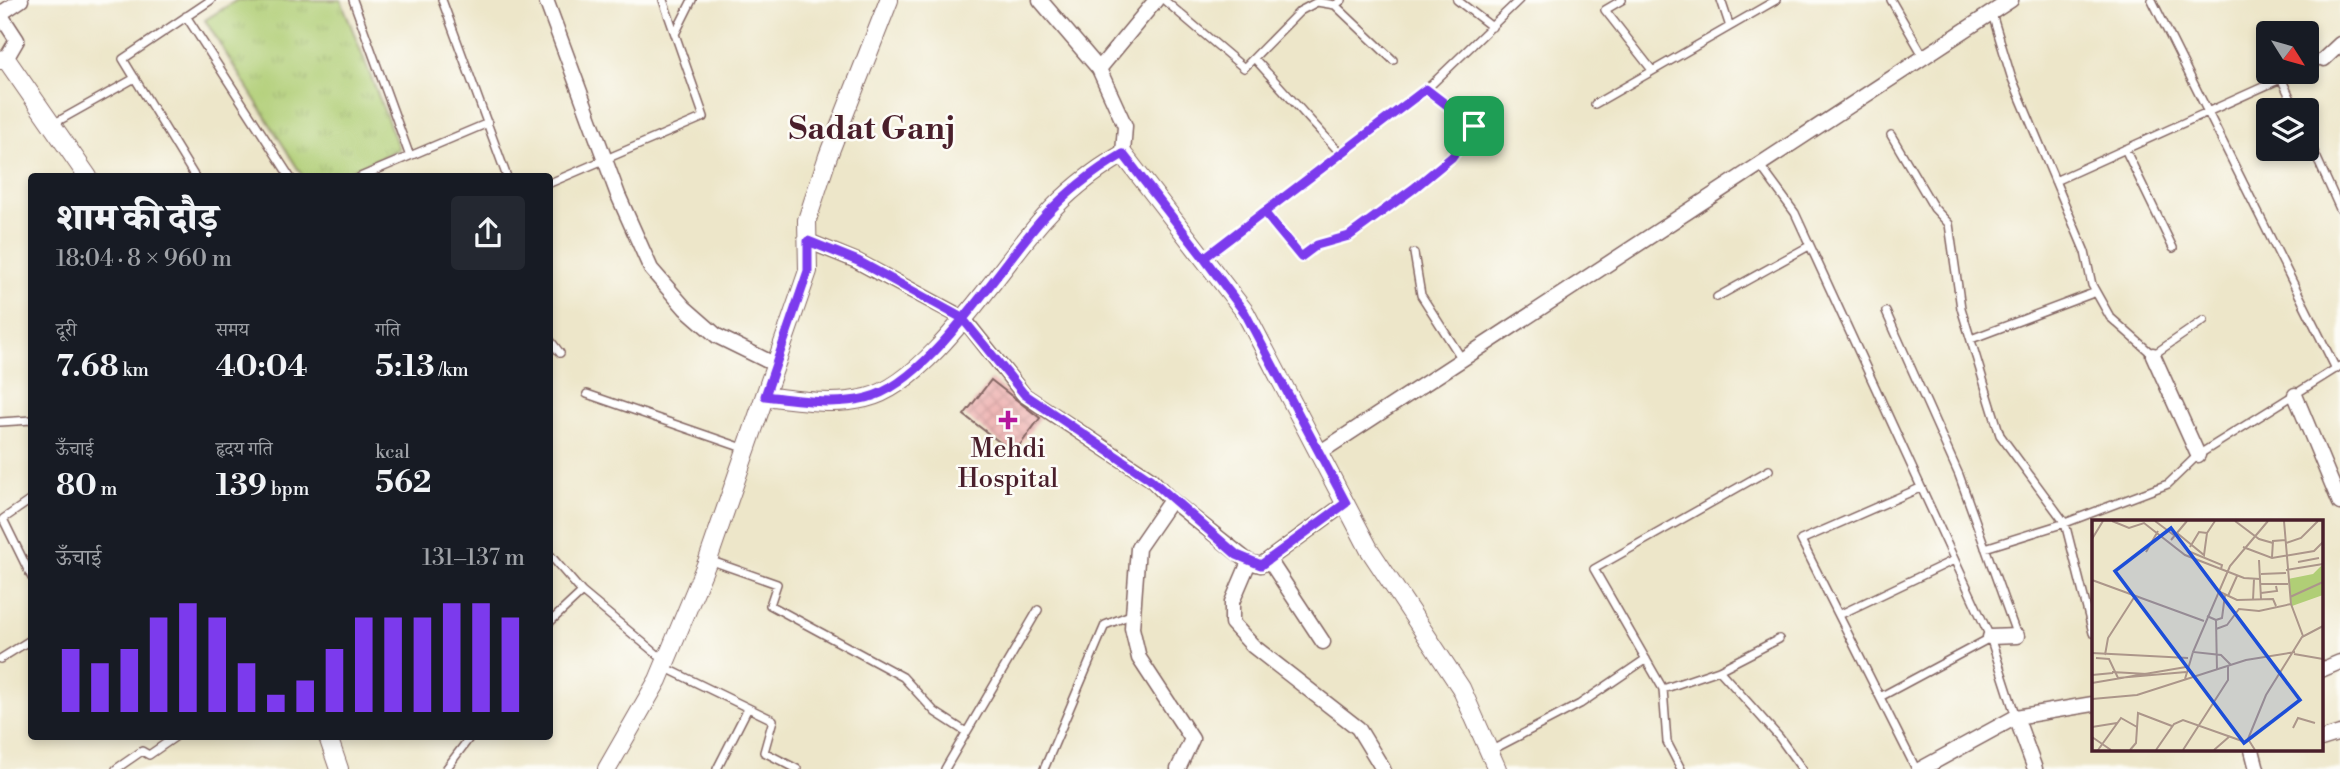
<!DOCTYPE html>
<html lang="hi">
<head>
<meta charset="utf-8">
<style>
  :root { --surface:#171b24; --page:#242831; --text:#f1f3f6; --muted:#9ea1a6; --accent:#7c3aed }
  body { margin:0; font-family:"Libre Bodoni","Noto Serif Devanagari",serif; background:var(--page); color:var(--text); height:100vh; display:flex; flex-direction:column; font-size:26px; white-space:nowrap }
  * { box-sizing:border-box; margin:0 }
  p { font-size:23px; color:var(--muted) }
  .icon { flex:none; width:38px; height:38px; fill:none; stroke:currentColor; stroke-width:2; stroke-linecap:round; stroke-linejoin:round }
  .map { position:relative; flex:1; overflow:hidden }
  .drawer { position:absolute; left:28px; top:173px; width:525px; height:567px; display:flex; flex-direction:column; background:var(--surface); border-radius:7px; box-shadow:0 4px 10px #0003 }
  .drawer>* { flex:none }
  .needle { width:46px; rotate:127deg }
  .tools { position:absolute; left:2256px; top:21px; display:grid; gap:14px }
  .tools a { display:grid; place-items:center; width:63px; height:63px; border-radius:7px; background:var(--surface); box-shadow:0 4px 10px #0003; font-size:35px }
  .pin { position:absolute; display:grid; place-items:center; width:60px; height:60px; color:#fff; margin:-30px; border-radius:14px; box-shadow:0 4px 10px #0006 }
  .round { display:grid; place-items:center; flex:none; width:74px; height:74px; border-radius:7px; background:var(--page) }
  .head { display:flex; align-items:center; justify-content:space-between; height:119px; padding:0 28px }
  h1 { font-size:38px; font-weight:800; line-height:52px }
  .metrics { display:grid; grid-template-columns:repeat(3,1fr); gap:10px; height:119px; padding:7px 28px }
  .metrics div { display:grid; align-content:center }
  .metrics b { font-size:30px; font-weight:800 }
  .metrics small { font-size:19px; font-weight:400 }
  .metrics p { font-size:19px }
  .chart { height:196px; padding:14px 28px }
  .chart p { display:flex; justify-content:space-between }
  .chart svg { width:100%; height:126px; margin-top:7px; stroke:var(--accent); stroke-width:6 }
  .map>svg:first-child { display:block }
</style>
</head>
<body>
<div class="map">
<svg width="2340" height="769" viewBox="0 0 2340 769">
  <defs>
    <pattern id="park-tufts" width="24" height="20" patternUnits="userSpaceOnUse" patternTransform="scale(1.75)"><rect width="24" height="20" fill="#b0ce76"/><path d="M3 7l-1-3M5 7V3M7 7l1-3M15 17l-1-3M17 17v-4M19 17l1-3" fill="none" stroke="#99b066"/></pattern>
    <pattern id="building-cross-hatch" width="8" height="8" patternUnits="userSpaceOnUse" patternTransform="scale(1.75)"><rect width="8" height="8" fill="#edafae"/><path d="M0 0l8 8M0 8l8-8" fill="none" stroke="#cd9696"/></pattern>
  </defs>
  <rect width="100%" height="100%" fill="#fdfcf7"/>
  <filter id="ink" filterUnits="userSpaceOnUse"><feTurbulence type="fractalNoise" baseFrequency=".0143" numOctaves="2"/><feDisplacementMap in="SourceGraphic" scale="14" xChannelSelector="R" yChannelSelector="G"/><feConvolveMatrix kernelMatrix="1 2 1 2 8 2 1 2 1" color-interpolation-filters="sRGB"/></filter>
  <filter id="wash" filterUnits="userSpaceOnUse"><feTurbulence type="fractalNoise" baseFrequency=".00686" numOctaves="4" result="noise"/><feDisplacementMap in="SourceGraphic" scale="28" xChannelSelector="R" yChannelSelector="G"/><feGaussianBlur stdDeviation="1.57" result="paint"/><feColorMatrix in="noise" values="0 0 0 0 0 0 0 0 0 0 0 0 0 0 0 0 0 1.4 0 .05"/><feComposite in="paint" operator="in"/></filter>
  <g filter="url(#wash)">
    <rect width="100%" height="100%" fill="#ede6c9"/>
    <path fill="url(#park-tufts)" stroke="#7d7650" stroke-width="2" d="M 237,0 L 341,0 L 399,149 L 337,177 L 303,177 L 205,20 Z"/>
    <g id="blocks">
      <path fill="url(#building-cross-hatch)" d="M 991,380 L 1040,418 L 1014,453 L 964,415 Z"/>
    </g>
  </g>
  <g filter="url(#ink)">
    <use href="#blocks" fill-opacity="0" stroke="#836562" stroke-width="2"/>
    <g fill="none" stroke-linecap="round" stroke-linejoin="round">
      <defs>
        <path id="service" d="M 353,0 L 409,154
          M 442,0 L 507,177
          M 1164,0 L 1244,68 L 1300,11 L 1317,2 L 1335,5 L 1342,0
          M 1457,0 L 1492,27
          M 1622,0 L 1605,10 L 1652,70
          M 1721,0 L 1729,24
          M 1891,0 L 1924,57
          M 2152,0 L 2336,369
          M 1335,5 L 1393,60
          M 1992,14 L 2011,76 L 2085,252 L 2092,285 L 2110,317 L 2153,355 L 2204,320
          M 186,16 L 290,177
          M 675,34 L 692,0
          M 1254,58 L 1341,154
          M 2306,67 L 2324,59
          M 2281,78 L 2296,110
          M 1595,104 L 1776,0
          M 53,124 L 135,78
          M 2306,134 L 2340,209
          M 1891,135 L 1934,208 L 1949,224 L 1961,308 L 2000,435 L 2065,523 L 2168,484 L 2198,455 L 2340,366
          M 2125,149 L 2173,248
          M 1759,164 L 1795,213 L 1990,637 L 2016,717
          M 195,177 L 123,59 L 211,0
          M 360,177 L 488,123
          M 2055,181 L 2296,72
          M 550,183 L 704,117 L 663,0
          M 1264,213 L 1301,257 L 1317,245 L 1349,236 L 1413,189 L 1452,157 L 1474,126 L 1426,89
          M 1414,253 L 1421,295 L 1462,359
          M 1204,258 L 1431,85 L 1519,0
          M 1717,297 L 1809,246
          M 1886,312 L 1959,475 L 2017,636
          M 1971,339 L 2096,292
          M 550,340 L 560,353
          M 587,394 L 746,449
          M 0,422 L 32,420
          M 32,499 L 3,519 L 32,578
          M 1985,548 L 2065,523 L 2093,633
          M 550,555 L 582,592 L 665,661
          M 709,560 L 777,584 L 770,605 L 903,677 L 935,712 L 966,732
          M 1839,615 L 1954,560
          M 550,622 L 582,592
          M 0,659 L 32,639
          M 664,667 L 773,720 L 764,752 L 797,769
          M 1719,670 L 1779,737 L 1802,769
          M 1663,689 L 1719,670 L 1779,639
          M 1880,697 L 1990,638
          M 1490,751 L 1580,704 L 1646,659
          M 116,769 L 142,751 L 149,755 L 175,737
          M 446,769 L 470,737
          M 717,769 L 748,708
          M 945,769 L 1038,610
          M 1044,769 L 1105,625 L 1133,614
          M 1681,769 L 1667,742 L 1663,689 L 1594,569 L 1769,470
          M 1916,769 L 1801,540 L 1920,488"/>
        <path id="minor" d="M 546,0 L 618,195 L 651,269 L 685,308 L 717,336 L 776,365
          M 1040,0 L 1099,69 L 1125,126 L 1123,154
          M 6,59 L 17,40 L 0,14 L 21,0
          M 2324,59 L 2340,44
          M 1099,69 L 1156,0
          M 808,241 L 857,261 L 963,318 L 1024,395 L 1151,479 L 1171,500 L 1249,562 L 1261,565 L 1346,503
          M 2153,355 L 2198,455
          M 2295,395 L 2340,503
          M 1319,453 L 2011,0
          M 1171,500 L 1138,548 L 1132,628 L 1139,658 L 1192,739 L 1178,769
          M 1269,560 L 1323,642
          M 1249,562 L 1232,602 L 1232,623 L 1253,646 L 1358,728 L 1383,769
          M 1990,637 L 2017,636
          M 2321,670 L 2340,662
          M 2016,717 L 2035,769
          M 2321,739 L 2340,733
          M 2252,750 L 2257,769
          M 1921,769 L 2016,717 L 2093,704"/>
        <path id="tertiary" d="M 0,60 L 6,59 L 88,177
          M 765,396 C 798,400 834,406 866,398 C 929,384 1001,265 1044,218 C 1067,192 1094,171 1123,154 L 1245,312 L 1369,549 L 1461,688 L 1497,769
          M 328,737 L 339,769
          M 607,769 L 658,680 L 708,560 L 808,271 L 807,220 L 828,156 L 889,0"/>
      </defs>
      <use href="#service" stroke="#836562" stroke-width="10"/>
      <use href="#minor" stroke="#836562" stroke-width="17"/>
      <use href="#tertiary" stroke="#836562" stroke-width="20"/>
      <use href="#service" stroke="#fff" stroke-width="7"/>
      <use href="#minor" stroke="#fff" stroke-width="14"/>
      <use href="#tertiary" stroke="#fff" stroke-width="18"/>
    </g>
  </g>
  <g fill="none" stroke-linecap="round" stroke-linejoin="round" filter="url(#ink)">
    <defs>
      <path id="route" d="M 1474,126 L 1426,89 L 1204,258 L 1123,154 C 1094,171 1067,192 1044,217 C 1000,265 929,384 866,398 C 834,406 798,400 765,396 L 808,271 L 808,241 L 858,261 L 962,318 L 1024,394 L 1150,479 L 1237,555 L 1261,565 L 1346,503 L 1245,313 L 1204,258 L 1264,212 L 1301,257 L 1317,245 L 1349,236 L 1413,189 L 1452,157 L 1474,126"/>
    </defs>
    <use href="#route" stroke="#fff" stroke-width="14"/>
    <use href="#route" stroke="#7c3aed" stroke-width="9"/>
  </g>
  <path fill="#b5179e" stroke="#fdfcf7" stroke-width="2.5" d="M1004.5 409.5h7v7h7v7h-7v7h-7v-7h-7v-7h7z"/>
  <g text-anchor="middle" stroke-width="5" stroke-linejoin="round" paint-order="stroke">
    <g font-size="26" fill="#4a1f2b" stroke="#fdfcf7">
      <text x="1008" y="457">Mehdi<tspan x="1008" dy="30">Hospital</tspan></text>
    </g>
    <g font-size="33" font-weight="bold" fill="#4a1f2b" stroke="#fdfcf7">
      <text x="872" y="139">Sadat Ganj</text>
    </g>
  </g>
  <g transform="translate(2092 520)">
    <rect width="231" height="231" fill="#ede6c9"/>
    <path d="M 231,44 L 231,75 L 200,86 L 196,59 L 221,54 Z" fill="#b0ce76"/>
    <path fill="none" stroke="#ac968a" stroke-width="2" d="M 20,1 L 37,8 L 52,3 L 93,35 L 152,58 L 168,59M 63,1 L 83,16M 143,1 L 167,19 L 181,23M 192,1 L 199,84 L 211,116M 85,13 L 112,35 L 115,13 L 123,1M 0,19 L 11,1M 79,20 L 95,1M 194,23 L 209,18 L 226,1M 98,27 L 107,12 L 115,13M 151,27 L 180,38 L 222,31 L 231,22M 96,31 L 130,45 L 129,49M 54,32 L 66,11M 180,37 L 181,21 L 194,20M 167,40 L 169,79M 206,42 L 227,38M 194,50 L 231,44M 169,54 L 194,53M 0,60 L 112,101M 169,64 L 196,64M 126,71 L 145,80 L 181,79 L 184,86M 169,73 L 185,71 L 184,66M 136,76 L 145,56M 198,77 L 231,62M 161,80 L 162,59M 115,96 L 124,100 L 125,150M 124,100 L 130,98 L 133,75M 124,109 L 135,105 L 147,89 L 167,91 L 199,84M 0,133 L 96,138M 202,134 L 231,139M 13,135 L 16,118 L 43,76M 4,138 L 17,139 L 26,158 L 94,152M 139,145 L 129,135 L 101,132 L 138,46 L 176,1M 20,152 L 55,154M 0,155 L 21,153M 93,159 L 101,132M 0,163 L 94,147M 0,179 L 45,175 L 154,140 L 203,132M 0,207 L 25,203M 201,208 L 206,198 L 223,203M 0,217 L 19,230M 6,230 L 29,198 L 45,207M 38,230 L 44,223 L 46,193 L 80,206M 64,230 L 82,204 L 91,200 L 153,222 L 156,219M 91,230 L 136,160 L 136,146M 122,230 L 138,216M 163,230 L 156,219 L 174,175 L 210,117 L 231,106"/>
    <path fill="#1d4ed8" fill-opacity="0.15" stroke="#1d4ed8" stroke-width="3.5" d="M 79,8 L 208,180 L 152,223 L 23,51 Z"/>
    <rect width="231" height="231" fill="none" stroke="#4a1f2b" stroke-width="3.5"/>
  </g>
</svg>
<div class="tools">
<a><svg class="needle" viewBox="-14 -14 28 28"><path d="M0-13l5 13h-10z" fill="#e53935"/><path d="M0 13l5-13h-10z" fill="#9ea1a6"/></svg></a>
<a><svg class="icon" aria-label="layers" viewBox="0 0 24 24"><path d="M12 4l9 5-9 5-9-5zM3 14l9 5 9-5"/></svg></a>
</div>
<div class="pin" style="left:1474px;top:126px;background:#1e9e55"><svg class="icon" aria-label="arrive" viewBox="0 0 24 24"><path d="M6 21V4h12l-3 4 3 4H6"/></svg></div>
<section class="drawer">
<div class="head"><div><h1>शाम की दौड़</h1><p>18:04 · 8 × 960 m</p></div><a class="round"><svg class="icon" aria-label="share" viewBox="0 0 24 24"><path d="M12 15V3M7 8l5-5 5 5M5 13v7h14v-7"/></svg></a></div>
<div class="metrics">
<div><p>दूरी</p><b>7.68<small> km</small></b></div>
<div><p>समय</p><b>40:04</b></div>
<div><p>गति</p><b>5:13<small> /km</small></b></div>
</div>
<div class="metrics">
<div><p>ऊँचाई</p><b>80<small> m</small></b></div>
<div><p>हृदय गति</p><b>139<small> bpm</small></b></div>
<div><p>kcal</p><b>562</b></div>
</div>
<div class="chart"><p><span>ऊँचाई</span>131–137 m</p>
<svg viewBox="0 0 160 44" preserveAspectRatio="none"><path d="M5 44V22M15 44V27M25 44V22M35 44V11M45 44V6M55 44V11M65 44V27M75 44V38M85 44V33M95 44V22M105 44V11M115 44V11M125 44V11M135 44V6M145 44V6M155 44V11"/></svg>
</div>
</section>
</div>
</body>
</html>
